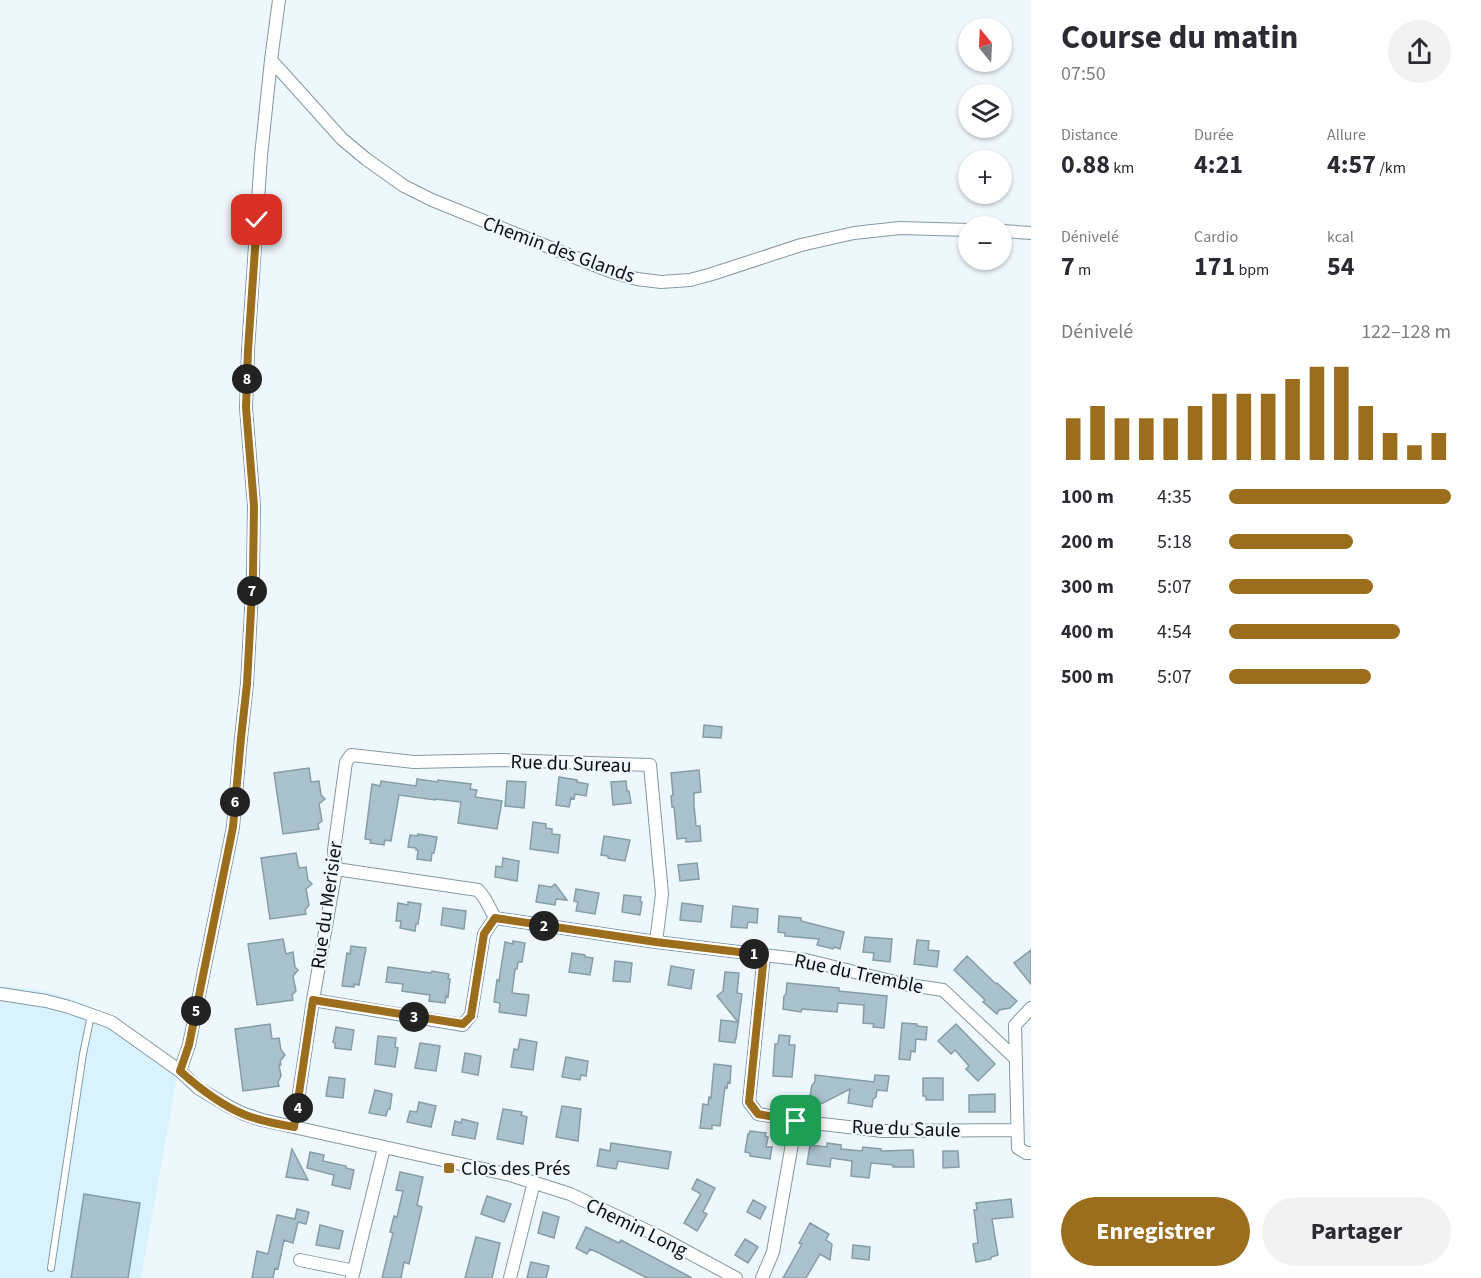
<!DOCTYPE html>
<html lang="fr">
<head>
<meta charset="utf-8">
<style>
  :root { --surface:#fff; --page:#f2f2f3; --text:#2b2b33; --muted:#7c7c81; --accent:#9b6e1e }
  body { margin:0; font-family:"Source Sans 3",sans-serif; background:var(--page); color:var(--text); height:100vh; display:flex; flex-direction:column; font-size:22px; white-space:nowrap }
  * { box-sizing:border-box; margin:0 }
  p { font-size:20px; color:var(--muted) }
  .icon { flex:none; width:33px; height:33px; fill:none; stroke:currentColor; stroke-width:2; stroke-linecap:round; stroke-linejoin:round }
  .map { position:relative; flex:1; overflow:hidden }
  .side { display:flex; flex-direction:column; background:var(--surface); width:450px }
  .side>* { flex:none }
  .needle { width:39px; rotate:342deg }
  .controls { position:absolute; left:958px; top:18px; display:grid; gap:12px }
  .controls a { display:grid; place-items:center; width:54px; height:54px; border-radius:50%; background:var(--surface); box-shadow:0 2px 4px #0004; font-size:30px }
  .pin { position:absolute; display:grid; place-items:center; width:51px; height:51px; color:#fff; margin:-26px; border-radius:12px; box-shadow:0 3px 9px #0006 }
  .km { position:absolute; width:30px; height:30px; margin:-15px; border-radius:50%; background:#222; color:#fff; font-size:16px; line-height:30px; text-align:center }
  .round { display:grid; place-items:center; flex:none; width:63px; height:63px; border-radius:32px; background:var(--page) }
  .summary { display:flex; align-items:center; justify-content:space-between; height:102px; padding:0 30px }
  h1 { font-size:33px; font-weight:700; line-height:45px }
  .figures { display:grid; grid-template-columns:repeat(3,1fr); gap:9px; height:102px; padding:6px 30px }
  .figures div { display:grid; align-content:center }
  .figures b { font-size:26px; font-weight:700 }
  .figures small { font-size:16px; font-weight:400 }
  .figures p { font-size:16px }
  .chart { height:168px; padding:12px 30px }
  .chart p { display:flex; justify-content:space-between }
  .chart svg { width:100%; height:108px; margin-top:6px; stroke:var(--accent); stroke-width:6 }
  .button { display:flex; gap:12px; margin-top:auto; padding:12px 30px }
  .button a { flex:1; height:69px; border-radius:36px; background:var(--accent); color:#fff; font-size:24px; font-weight:700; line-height:69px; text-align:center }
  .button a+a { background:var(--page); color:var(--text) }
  ul { padding:0 30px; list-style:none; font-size:20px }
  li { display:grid; grid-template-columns:96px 72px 1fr; align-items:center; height:45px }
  li i { height:15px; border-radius:8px; background:var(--accent) }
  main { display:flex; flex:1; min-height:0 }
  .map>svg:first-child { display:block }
</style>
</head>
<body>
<main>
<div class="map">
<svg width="1031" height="1278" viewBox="0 0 1031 1278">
  <rect width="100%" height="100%" fill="#edf7fc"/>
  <path fill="#d8f3ff" d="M 0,986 L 32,989 L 57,994 L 87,1005 L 114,1018 L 177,1076 L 141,1278 L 0,1278 Z"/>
  <path fill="#aac2cd" stroke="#859da7" stroke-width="1.5" d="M 704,725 L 722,727 L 721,738 L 703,737 Z
    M 309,768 L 311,782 L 319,781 L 321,795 L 325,799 L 319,804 L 322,821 L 318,824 L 319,829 L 283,834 L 274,773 Z
    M 699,770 L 701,792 L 694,793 L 694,805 L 696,826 L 700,826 L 701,841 L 686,842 L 686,838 L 677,839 L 674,807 L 672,807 L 671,796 L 673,795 L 671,773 Z
    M 559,777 L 577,780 L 577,782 L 588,784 L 586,796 L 575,794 L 574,799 L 571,798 L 569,807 L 556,805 Z
    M 417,779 L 438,782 L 438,780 L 471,784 L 470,789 L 477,790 L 475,797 L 502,801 L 497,829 L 458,823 L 461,802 L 435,799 L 435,800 L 399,795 L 391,841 L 385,840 L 384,845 L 370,843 L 371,840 L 365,839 L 372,784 L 380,786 L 381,781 L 416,786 Z
    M 507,781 L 526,782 L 524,808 L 505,806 Z
    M 626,781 L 627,791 L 629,791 L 631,803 L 613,805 L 611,782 Z
    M 533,822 L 546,824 L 546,828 L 552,829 L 552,834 L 560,835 L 558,853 L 530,849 Z
    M 418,834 L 437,837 L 434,853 L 432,853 L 431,861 L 417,859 L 418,850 L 416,850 L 416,848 L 408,847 L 410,835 L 418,836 Z
    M 604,836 L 630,840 L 625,861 L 608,858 L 608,856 L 601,855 Z
    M 296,853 L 299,868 L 306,867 L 308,880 L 312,884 L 306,889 L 309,905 L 305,910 L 306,914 L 270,919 L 261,858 Z
    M 503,858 L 519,861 L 517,881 L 495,877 L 496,866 L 502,867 Z
    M 697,863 L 699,879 L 680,881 L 678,865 Z
    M 555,884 L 567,900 L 556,899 L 555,905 L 536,902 L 539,885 L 551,887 Z
    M 576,889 L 599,893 L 595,914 L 576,911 L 578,902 L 574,901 Z
    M 624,895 L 641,897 L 640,901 L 642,902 L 640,915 L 622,912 Z
    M 408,902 L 421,904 L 418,924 L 416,924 L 415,931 L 400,928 L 401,921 L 396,921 L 398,903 L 408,905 Z
    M 682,903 L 703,906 L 701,922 L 680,920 Z
    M 733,906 L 758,909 L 757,923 L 748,922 L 747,928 L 731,927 Z
    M 443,908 L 466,911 L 464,929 L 441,925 Z
    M 779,916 L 801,918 L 801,921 L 844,932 L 840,949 L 834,947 L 833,949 L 817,945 L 819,939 L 785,936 L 785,933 L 778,932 Z
    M 865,937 L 892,939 L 890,962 L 873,960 L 874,953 L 863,952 Z
    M 283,939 L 286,954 L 293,952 L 295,967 L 298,970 L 293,976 L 296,991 L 292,995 L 293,1000 L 257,1005 L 248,944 Z
    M 917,940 L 929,941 L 928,950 L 939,951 L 937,967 L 914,964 Z
    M 513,941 L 525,943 L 522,962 L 518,962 L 517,969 L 515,969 L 512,993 L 529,995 L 526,1016 L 499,1012 L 500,1003 L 494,1002 L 497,980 L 499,981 L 505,942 L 513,944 Z
    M 351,946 L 366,948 L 359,985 L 354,984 L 354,987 L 342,986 L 347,953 L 350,954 Z
    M 1031,950 L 1031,984 L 1014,963 Z
    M 572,953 L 585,955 L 585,957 L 593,958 L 590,975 L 569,972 Z
    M 967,956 L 996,984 L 997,983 L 1017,1001 L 1010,1008 L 999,1010 L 997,1014 L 983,1002 L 985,1000 L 954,970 Z
    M 615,961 L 632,963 L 630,982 L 613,981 Z
    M 671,966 L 694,970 L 691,989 L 668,985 Z
    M 388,967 L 431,973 L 432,971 L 449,974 L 448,979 L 450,979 L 448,997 L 446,996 L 445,1003 L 429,1001 L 430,995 L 402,991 L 403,984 L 386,982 Z
    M 725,972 L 739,973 L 737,993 L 742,994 L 736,1039 L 735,1039 L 735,1043 L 719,1041 L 721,1020 L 738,1022 L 717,996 L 723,991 Z
    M 787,983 L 839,988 L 839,991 L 887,996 L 884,1028 L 873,1027 L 874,1024 L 863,1023 L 864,1005 L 838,1003 L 837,1012 L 802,1009 L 801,1012 L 783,1009 L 784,996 L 786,994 Z
    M 902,1023 L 917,1024 L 917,1026 L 927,1027 L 926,1040 L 916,1039 L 915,1052 L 911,1051 L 910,1060 L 899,1059 Z
    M 270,1024 L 272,1039 L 279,1038 L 281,1050 L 285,1055 L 280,1061 L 281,1065 L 279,1065 L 281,1076 L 278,1082 L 279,1086 L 243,1091 L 235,1029 Z
    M 956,1024 L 995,1064 L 978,1081 L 966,1069 L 969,1066 L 955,1050 L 951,1054 L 938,1041 Z
    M 336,1027 L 354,1030 L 351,1050 L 335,1048 L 335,1043 L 333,1042 Z
    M 779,1035 L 790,1036 L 789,1045 L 795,1045 L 792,1077 L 773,1076 L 775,1044 L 778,1044 Z
    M 378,1036 L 396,1038 L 395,1047 L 398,1048 L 395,1067 L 375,1064 Z
    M 520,1039 L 537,1042 L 533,1070 L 511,1067 L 514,1049 L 518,1050 Z
    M 420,1043 L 440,1046 L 436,1071 L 415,1068 Z
    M 465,1053 L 481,1056 L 478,1075 L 462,1072 Z
    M 566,1057 L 588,1061 L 586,1076 L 581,1075 L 580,1080 L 562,1077 Z
    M 714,1064 L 731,1066 L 730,1083 L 728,1082 L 727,1088 L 725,1087 L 720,1126 L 712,1125 L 712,1129 L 700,1128 L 703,1104 L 708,1105 L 709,1097 L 711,1098 Z
    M 815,1075 L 874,1082 L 875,1075 L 889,1076 L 887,1091 L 877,1090 L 876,1097 L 873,1099 L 872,1107 L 848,1103 L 850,1089 L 821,1104 L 809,1102 L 812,1085 L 815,1082 Z
    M 329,1077 L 345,1079 L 343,1098 L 326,1096 Z
    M 923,1078 L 943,1078 L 943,1100 L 926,1100 L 926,1096 L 923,1096 Z
    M 375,1090 L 392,1094 L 390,1109 L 388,1109 L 386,1116 L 369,1113 Z
    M 995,1094 L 995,1112 L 969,1112 L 969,1095 Z
    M 419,1102 L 436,1106 L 431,1127 L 407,1122 L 410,1111 L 417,1112 Z
    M 562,1106 L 581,1109 L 578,1141 L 556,1137 Z
    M 503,1109 L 522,1112 L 521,1115 L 527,1117 L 523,1144 L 497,1139 Z
    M 462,1119 L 478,1123 L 475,1139 L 452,1135 L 455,1121 L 461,1123 Z
    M 750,1131 L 766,1133 L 765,1136 L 768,1137 L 766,1147 L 772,1147 L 770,1159 L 750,1156 L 750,1153 L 745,1152 L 748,1134 L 749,1134 Z
    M 611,1143 L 671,1152 L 668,1169 L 618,1161 L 616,1169 L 597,1166 L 600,1149 L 610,1151 Z
    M 827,1143 L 841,1145 L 841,1149 L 862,1151 L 863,1147 L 881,1149 L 881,1151 L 913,1150 L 914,1167 L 893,1167 L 893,1165 L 871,1163 L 869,1178 L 851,1176 L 852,1161 L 831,1158 L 830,1167 L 807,1164 L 810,1145 L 827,1147 Z
    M 292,1149 L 308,1180 L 286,1177 Z
    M 943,1151 L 958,1151 L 959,1167 L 943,1168 Z
    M 310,1152 L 324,1155 L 323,1161 L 346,1166 L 346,1168 L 354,1170 L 350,1189 L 332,1185 L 334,1175 L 307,1168 Z
    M 400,1172 L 423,1177 L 417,1205 L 422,1207 L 409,1264 L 404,1262 L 401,1278 L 382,1278 L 393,1233 L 390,1232 L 394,1216 L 397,1217 L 403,1191 L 396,1190 Z
    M 697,1179 L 715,1188 L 703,1212 L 707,1214 L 697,1231 L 684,1223 L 701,1194 L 692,1189 Z
    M 84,1194 L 140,1203 L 128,1278 L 71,1278 Z
    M 487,1196 L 511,1204 L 504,1222 L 481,1214 Z
    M 1011,1199 L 1013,1217 L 992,1219 L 998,1255 L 991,1257 L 991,1259 L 976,1262 L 973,1244 L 978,1243 L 974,1210 L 977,1210 L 976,1203 Z
    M 753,1200 L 766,1207 L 760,1219 L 747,1212 Z
    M 297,1209 L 309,1212 L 306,1224 L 298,1222 L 293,1243 L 284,1240 L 278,1269 L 275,1268 L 273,1278 L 252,1278 L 257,1251 L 268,1254 L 277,1215 L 295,1219 Z
    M 543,1212 L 559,1217 L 554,1238 L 538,1233 Z
    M 810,1223 L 829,1234 L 826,1240 L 832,1244 L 830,1260 L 820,1254 L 806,1278 L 783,1278 L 802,1244 L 799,1243 Z
    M 320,1225 L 343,1231 L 339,1249 L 316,1245 Z
    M 586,1227 L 619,1243 L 621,1240 L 692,1278 L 647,1278 L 599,1253 L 590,1249 L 587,1254 L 576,1248 Z
    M 476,1237 L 500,1243 L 492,1278 L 465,1278 Z
    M 745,1239 L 758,1247 L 748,1263 L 735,1255 Z
    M 853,1245 L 870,1247 L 869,1260 L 852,1258 Z
    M 531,1262 L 549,1266 L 546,1278 L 527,1278 Z"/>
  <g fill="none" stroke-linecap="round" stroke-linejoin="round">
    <defs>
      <path id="service" d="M 51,1268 L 83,1054 L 91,1015"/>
      <path id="minor" d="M 271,60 L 342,139 L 366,159 L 404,186 L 432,200 L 536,242 L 612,272 L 637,279 L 661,282 L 690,280 L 712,274 L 801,245 L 854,233 L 900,228 L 969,230
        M 1002,231 L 1031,233
        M 336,869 L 478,890 L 485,899 L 495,918 L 656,942 L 806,960 L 903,984 L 943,990 L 1016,1059
        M 0,994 L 46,1001 L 69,1007 L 111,1022 L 180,1071 L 198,1088 L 228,1106 L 244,1114 L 262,1120 L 510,1175 L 570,1194 L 658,1236 L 736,1278
        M 313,1000 L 463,1025 L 471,1015 L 484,934 L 495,918
        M 1031,1008 L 1015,1025 L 1018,1148 L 1026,1153 L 1031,1153
        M 180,1071 L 189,1045 L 233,827 L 241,738 L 247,684 L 253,573 L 254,506 L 246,408 L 248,350 L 261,156 L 271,60 L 279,0
        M 796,1121 L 883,1131 L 1017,1130
        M 294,1127 L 313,1000 L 336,869 L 334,850 L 346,762 L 351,755 L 414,762 L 502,760 L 650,765 L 662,894 L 656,942
        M 300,1260 L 354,1271
        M 352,1278 L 384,1148
        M 510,1278 L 534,1182
        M 762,1278 L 773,1252 L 796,1121 L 758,1114 L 749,1102 L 764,955"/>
    </defs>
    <use href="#service" stroke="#8299a4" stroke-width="8"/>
    <use href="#minor" stroke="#8299a4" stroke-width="14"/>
    <use href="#service" stroke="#fff" stroke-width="6"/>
    <use href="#minor" stroke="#fff" stroke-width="12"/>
  </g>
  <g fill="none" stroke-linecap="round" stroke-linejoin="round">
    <defs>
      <path id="route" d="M 257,220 L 248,350 L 246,408 L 254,506 L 253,573 L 247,684 L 241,738 L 233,827 L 189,1045 L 180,1071 C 199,1088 219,1104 243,1114 C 259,1121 277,1124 294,1127 L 313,1000 L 463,1024 L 471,1016 L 484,934 L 495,918 L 656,942 L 764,955 L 749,1102 L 758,1114 L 796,1121"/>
    </defs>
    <use href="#route" stroke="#fff" stroke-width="12"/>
    <use href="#route" stroke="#9b6e1e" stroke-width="8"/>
  </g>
  <rect fill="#9b6e1e" stroke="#edf7fc" stroke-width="2" x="443" y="1162" width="12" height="12" rx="3"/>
  <g text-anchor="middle" stroke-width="4.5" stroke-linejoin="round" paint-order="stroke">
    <g font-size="20" fill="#091115" stroke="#edf7fc">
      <text transform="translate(559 249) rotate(20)" y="7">Chemin des Glands</text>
      <text transform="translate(571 763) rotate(2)" y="7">Rue du Sureau</text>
      <text transform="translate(326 905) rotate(-82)" y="7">Rue du Merisier</text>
      <text transform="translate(859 973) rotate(12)" y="7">Rue du Tremble</text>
      <text transform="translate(906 1128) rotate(2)" y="7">Rue du Saule</text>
      <text transform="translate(637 1227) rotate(26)" y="7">Chemin Long</text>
    </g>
    <g font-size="20" fill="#091115" stroke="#edf7fc" text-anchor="start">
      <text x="461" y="1175">Clos des Prés</text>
    </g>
  </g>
</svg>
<div class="controls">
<a><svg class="needle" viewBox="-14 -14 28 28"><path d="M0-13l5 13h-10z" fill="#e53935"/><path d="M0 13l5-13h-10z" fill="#7c7c81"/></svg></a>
<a><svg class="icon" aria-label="layers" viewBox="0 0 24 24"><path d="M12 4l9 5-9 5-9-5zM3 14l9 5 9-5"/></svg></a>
<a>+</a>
<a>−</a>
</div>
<div class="pin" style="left:796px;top:1121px;background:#1e9e55"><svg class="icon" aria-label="arrive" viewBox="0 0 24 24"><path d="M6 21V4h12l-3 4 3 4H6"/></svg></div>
<div class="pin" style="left:257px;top:220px;background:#d93025"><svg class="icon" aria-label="check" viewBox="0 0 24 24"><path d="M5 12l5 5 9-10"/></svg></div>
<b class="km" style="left:754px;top:954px">1</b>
<b class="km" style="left:544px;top:926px">2</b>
<b class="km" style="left:414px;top:1017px">3</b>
<b class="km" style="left:298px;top:1108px">4</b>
<b class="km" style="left:196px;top:1011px">5</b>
<b class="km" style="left:235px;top:802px">6</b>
<b class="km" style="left:252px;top:591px">7</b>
<b class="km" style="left:247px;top:379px">8</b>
</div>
<section class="side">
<div class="summary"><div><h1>Course du matin</h1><p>07:50</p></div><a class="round"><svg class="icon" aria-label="share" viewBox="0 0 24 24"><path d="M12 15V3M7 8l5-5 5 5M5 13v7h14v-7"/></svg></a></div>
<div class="figures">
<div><p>Distance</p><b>0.88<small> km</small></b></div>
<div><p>Durée</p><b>4:21</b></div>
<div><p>Allure</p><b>4:57<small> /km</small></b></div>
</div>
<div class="figures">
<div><p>Dénivelé</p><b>7<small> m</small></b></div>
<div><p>Cardio</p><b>171<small> bpm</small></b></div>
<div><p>kcal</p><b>54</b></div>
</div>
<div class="chart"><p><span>Dénivelé</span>122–128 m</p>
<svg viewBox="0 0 160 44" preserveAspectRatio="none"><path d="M5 44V27M15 44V22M25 44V27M35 44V27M45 44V27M55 44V22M65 44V17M75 44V17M85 44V17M95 44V11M105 44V6M115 44V6M125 44V22M135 44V33M145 44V38M155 44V33"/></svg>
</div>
<ul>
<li><b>100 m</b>4:35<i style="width:100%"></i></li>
<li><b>200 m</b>5:18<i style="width:56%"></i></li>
<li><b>300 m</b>5:07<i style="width:65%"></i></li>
<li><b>400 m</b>4:54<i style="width:77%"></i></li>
<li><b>500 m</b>5:07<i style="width:64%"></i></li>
</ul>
<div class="button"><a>Enregistrer</a><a>Partager</a></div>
</section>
</main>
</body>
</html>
